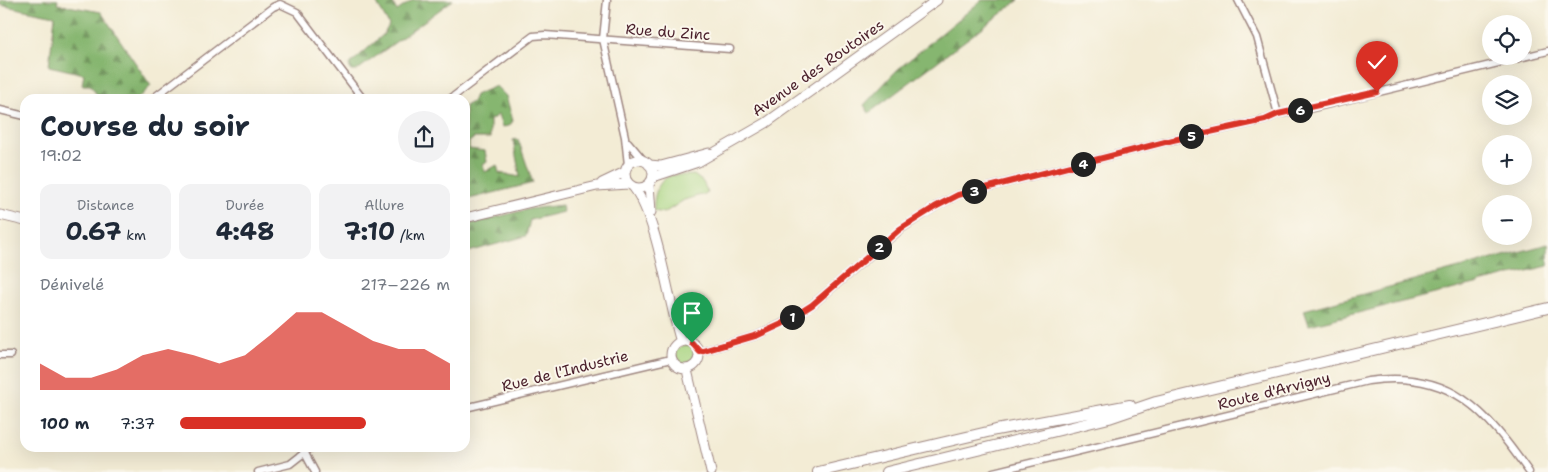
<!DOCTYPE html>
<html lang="fr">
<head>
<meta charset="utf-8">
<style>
  :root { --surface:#fff; --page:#f2f2f3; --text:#1f2937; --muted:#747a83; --accent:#d93025 }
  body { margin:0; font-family:"Shantell Sans",sans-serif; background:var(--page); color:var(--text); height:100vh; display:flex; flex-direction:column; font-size:19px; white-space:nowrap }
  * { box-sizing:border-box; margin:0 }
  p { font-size:16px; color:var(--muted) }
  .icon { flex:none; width:28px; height:28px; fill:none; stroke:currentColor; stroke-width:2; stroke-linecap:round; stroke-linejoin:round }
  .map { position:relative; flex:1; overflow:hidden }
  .sheet { position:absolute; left:20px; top:94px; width:450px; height:358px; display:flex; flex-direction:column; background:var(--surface); border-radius:15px; box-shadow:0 5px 20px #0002 }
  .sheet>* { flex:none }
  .fabs { position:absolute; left:1482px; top:15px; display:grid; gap:10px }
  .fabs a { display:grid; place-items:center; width:50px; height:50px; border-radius:50%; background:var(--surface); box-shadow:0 5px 20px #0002; font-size:25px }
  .pin { position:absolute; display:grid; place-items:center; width:42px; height:42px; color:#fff; margin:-51px -21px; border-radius:50% 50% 50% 0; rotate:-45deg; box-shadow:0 0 5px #0007 }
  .pin .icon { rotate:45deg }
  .km { position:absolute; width:25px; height:25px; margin:-12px; border-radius:50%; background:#222; color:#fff; font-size:14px; line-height:25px; text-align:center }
  .round { display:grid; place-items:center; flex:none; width:52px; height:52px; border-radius:26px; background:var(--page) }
  .headline { display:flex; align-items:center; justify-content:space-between; height:85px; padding:0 20px }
  h1 { font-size:28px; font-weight:700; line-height:38px }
  .figures { display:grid; grid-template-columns:repeat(3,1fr); gap:8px; height:85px; padding:5px 20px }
  .figures div { display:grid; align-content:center; border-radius:12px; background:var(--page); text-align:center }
  .figures b { font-size:25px; font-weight:700 }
  .figures small { font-size:14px; font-weight:400 }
  .figures p { font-size:14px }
  .chart { height:140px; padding:10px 20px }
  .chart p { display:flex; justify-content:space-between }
  .chart svg { width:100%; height:90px; margin-top:5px; fill:var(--accent); opacity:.7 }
  ul { padding:0 20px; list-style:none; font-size:16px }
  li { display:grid; grid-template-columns:80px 60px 1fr; align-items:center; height:38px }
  li i { height:12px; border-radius:6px; background:var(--accent) }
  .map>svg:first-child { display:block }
</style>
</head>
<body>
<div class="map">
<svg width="1548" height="472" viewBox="0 0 1548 472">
  <defs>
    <pattern id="forest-firs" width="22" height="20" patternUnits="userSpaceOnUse" patternTransform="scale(1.25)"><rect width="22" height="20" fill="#86b66f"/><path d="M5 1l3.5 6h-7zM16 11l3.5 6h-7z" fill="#70935b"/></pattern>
  </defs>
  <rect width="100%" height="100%" fill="#fbf7ec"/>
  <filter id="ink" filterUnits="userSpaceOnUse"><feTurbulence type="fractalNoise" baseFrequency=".02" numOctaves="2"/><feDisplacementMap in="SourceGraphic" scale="10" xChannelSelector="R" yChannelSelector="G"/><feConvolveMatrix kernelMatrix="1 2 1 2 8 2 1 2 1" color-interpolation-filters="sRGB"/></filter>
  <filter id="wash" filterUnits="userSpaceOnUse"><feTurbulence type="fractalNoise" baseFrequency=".0096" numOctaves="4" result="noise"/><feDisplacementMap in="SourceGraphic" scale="20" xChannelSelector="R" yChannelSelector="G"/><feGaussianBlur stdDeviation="1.12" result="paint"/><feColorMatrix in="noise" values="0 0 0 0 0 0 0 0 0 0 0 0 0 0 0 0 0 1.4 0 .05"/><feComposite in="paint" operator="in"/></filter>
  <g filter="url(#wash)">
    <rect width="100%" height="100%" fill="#f3ecd5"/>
    <path fill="#a8d481" stroke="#797a56" d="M 694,175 L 703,182 L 708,193 L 684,200 L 664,213 L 654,211 C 653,200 656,181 670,176 C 675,174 687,176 694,175 Z
      M675 356a11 11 0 1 1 22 0a11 11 0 1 1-22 0Z"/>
    <path fill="url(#forest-firs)" stroke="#686a4d" d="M 1,0 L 58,0 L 57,4 L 101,12 L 151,86 L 137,99 L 100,99 L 90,85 L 82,85 L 84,74 L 49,66 L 55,16 L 0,5 Z
      M 375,0 L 391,0 L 397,11 L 413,0 L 453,0 L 356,71 L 351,71 L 349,65 L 384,34 L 389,25 Z
      M 982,0 L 1019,0 L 869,113 L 864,105 L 897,70 Z
      M 496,86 L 506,96 L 513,121 L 509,126 L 502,127 L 498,115 L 490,120 L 490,138 L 474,138 L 469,142 L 469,149 L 485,151 L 487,162 L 483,165 L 485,172 L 497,165 L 499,173 L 520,177 L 513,140 L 518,139 L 533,183 L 465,200 L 465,106 L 472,102 L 475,95 Z
      M 562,205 L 563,212 L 530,220 L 526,236 L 465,253 L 465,225 L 529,209 Z
      M 1548,244 L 1548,266 L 1309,325 L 1304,310 Z"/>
  </g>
  <g filter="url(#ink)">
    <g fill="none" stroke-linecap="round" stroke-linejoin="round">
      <defs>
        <path id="street" d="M 607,0 L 603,39 L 625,137 L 628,165
          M 1238,0 L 1257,37 L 1278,114
          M 152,99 L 273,7 L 280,4 L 297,12 L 363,99
          M 450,99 L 533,36 L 545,35 L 730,49
          M 0,110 L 25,116
          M 628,142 L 645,162
          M 700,352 L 758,335 L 781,324 L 812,305 L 901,229 L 935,207 L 958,195 L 1173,140 L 1265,120 L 1278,114 L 1309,109 L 1548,51
          M 0,355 L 11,355
          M 465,408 L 671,359
          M 301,446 L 315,472
          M 258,472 L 290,464 L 313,446
          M 993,472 L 1368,381 C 1451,369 1486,411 1529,472"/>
        <path id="secondary" d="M625 174a14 14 0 1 1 28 0a14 14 0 1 1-28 0Z
          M 649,165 L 661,166 L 709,153
          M 653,177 L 698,162 L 766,123 L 937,0
          M 602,183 L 625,172
          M 649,184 L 651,212
          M 634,188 C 658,219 668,301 681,342
          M 0,215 L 25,221
          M 465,218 L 597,186 L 628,184
          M671 355a14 14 0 1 1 28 0a14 14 0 1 1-28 0Z
          M 687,370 L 711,472"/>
        <path id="primary" d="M 818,472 L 996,430 L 1130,405
          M 887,472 L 1109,418 L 1156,402 L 1548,308"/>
      </defs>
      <use href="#street" stroke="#9e8680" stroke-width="9"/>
      <use href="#secondary" stroke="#9e8680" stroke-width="11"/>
      <use href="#primary" stroke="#9e8680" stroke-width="12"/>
      <use href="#street" stroke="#fff" stroke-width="6"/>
      <use href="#secondary" stroke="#fff" stroke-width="9"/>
      <use href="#primary" stroke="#fff" stroke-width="10"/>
    </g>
  </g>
  <g fill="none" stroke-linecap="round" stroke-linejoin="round" filter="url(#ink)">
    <defs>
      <path id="route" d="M 692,343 L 700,352 L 758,335 L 782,324 L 812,305 L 900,229 L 935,207 L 958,195 L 1173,140 L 1265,120 L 1278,114 L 1377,92"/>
    </defs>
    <use href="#route" stroke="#fff" stroke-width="10"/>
    <use href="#route" stroke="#d93025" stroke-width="6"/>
  </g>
  <g text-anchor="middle" stroke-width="4" stroke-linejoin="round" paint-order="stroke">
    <g font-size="15" fill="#4a1f2b" stroke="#fbf7ec">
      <text transform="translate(668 32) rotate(4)" y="5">Rue du Zinc</text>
      <text transform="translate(818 68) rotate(-35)" y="5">Avenue des Routoires</text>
      <text transform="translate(565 371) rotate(-14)" y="5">Rue de l'Industrie</text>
      <text transform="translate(1274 391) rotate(-14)" y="5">Route d'Arvigny</text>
    </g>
  </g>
</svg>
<div class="fabs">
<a><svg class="icon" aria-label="locate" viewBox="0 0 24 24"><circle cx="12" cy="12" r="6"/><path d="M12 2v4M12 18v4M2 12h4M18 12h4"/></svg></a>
<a><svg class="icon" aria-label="layers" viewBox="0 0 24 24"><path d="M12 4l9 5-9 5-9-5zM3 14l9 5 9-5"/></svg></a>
<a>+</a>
<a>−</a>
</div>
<div class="pin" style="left:692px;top:343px;background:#1e9e55"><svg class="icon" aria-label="arrive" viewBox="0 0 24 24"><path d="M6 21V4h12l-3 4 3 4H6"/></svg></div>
<div class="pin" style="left:1377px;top:92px;background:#d93025"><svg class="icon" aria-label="check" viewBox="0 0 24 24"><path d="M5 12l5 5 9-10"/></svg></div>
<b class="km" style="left:792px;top:317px">1</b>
<b class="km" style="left:879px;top:247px">2</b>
<b class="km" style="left:974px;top:191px">3</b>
<b class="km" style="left:1083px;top:164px">4</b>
<b class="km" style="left:1191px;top:136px">5</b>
<b class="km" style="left:1300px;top:110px">6</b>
<section class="sheet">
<div class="headline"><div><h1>Course du soir</h1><p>19:02</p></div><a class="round"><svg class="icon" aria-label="share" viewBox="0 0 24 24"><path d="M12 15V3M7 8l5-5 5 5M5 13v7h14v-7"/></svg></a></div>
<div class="figures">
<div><p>Distance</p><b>0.67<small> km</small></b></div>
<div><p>Durée</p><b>4:48</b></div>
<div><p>Allure</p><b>7:10<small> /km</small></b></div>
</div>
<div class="chart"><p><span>Dénivelé</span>217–226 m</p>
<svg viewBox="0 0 160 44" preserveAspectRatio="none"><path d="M0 44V31L10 38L20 38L30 34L40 27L50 24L60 27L70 31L80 27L90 17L100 6L110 6L120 13L130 20L140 24L150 24L160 31V44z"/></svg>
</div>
<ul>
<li><b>100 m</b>7:37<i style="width:69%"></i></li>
</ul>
</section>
</div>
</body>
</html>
